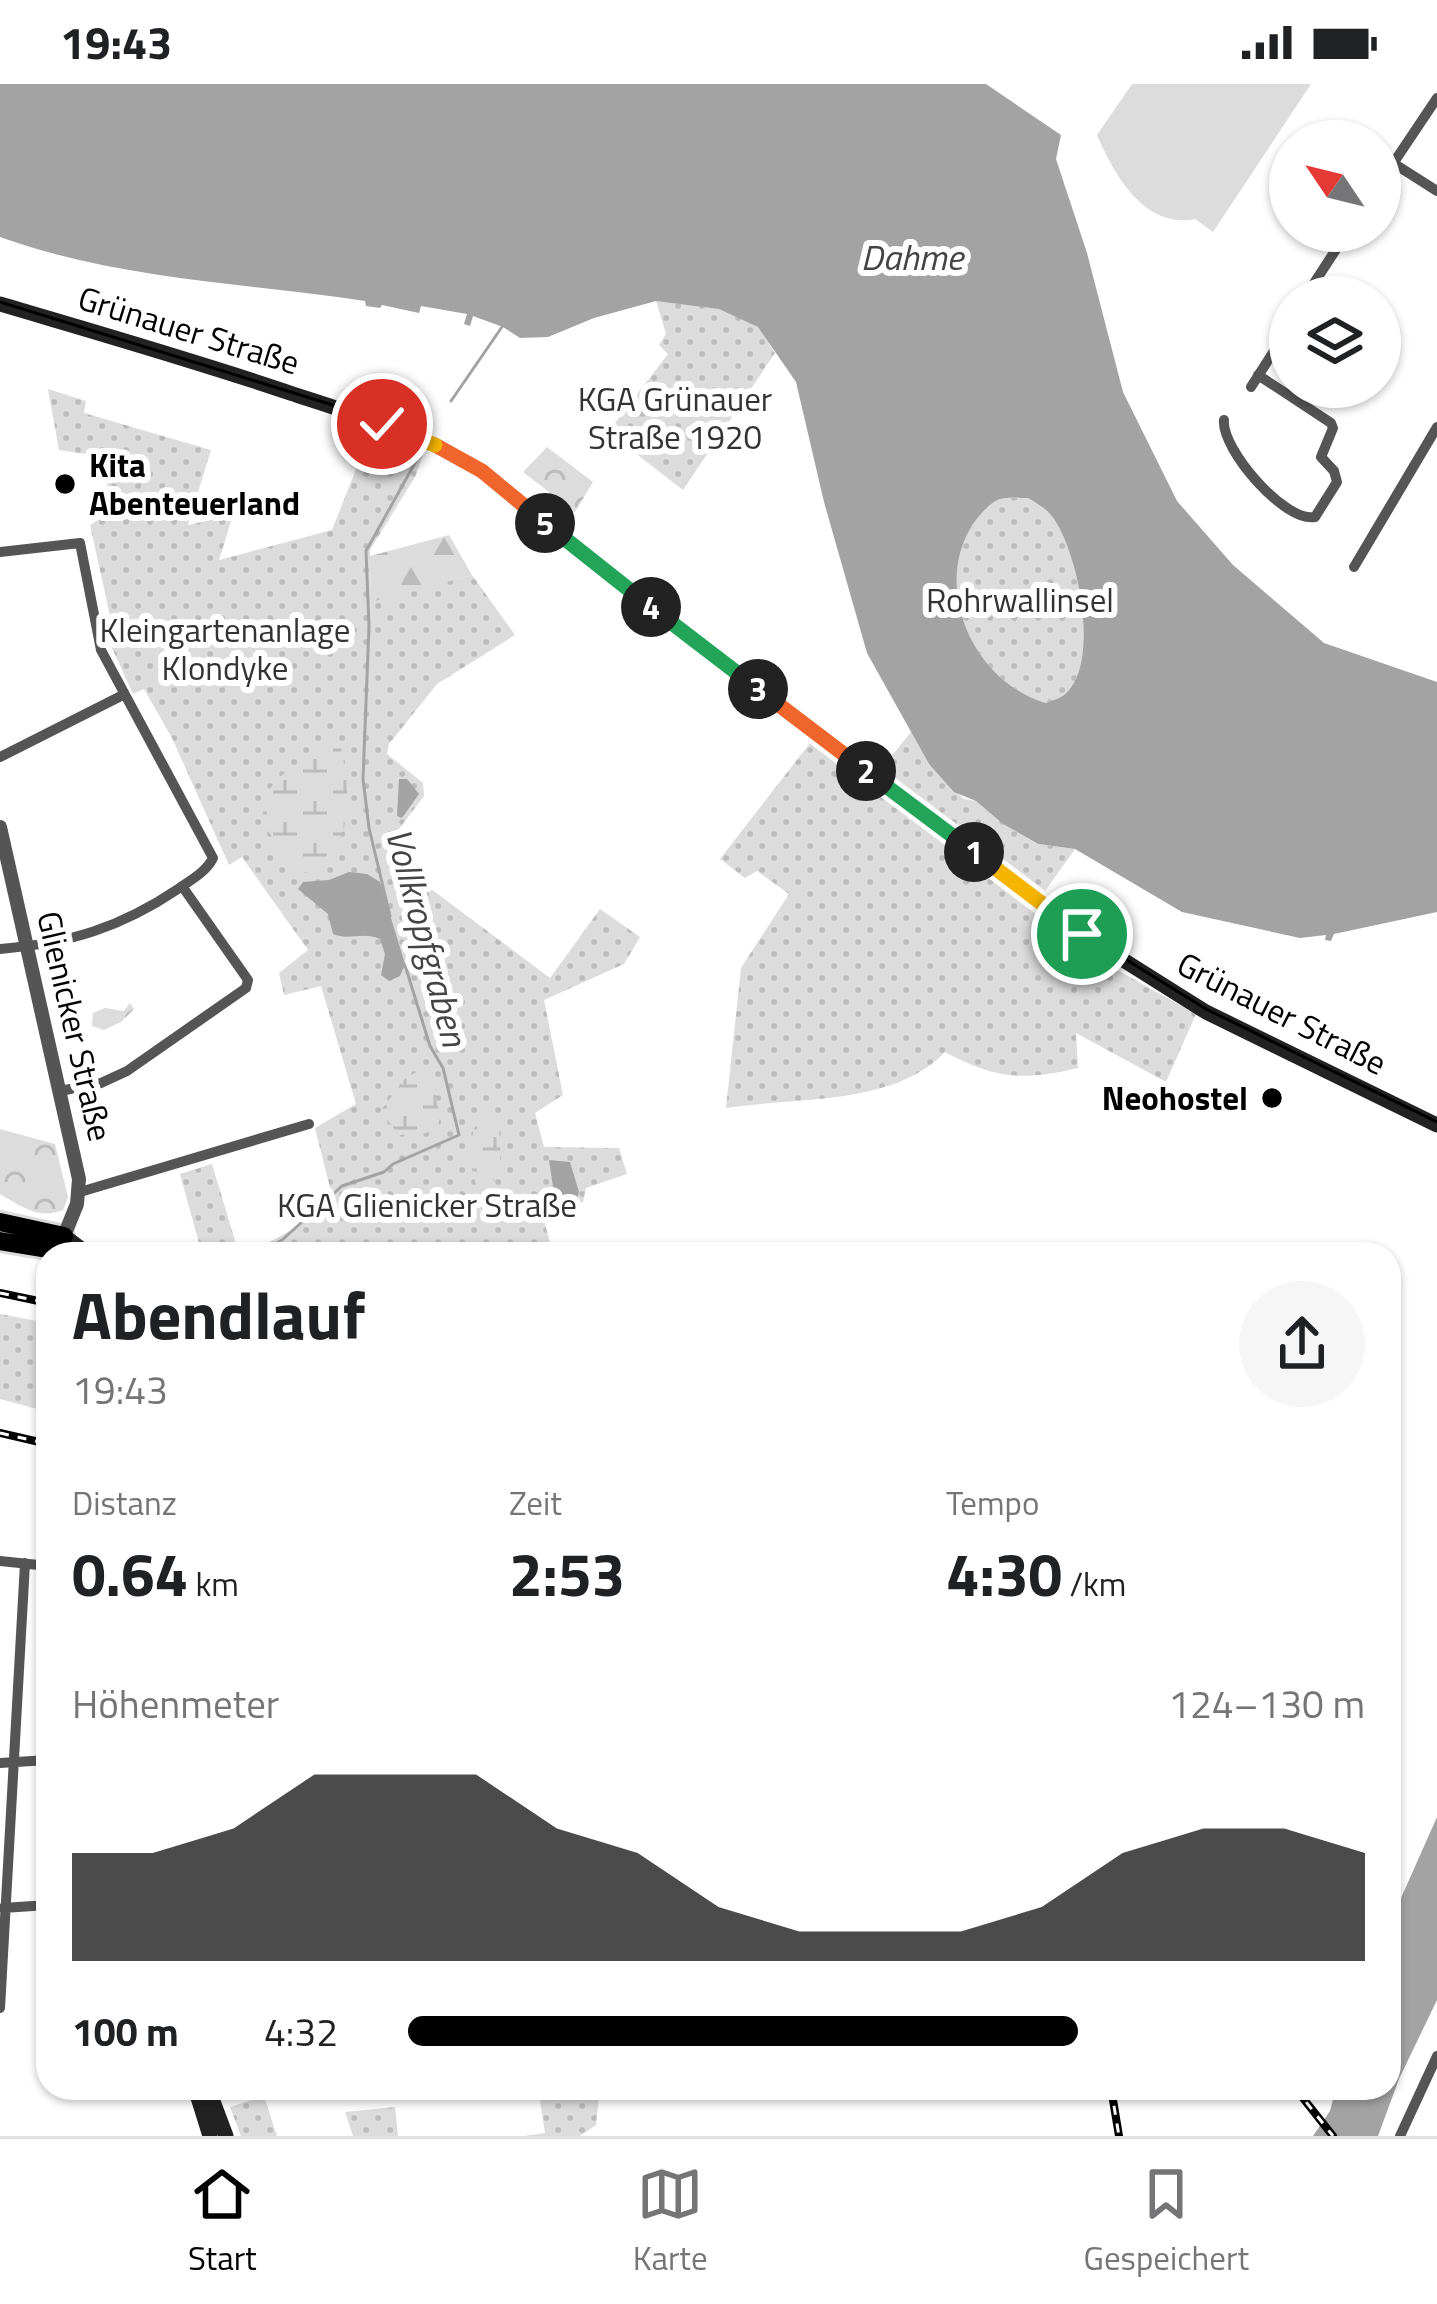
<!DOCTYPE html>
<html lang="de">
<head>
<meta charset="utf-8">
<style>
  :root { --surface:#fff; --page:#f6f6f6; --text:#202124; --muted:#757577; --line:#e0e0e0; --accent:#000 }
  body { margin:0; font-family:"Titillium Web",sans-serif; background:var(--page); color:var(--text); height:100vh; display:flex; flex-direction:column; font-size:45px; white-space:nowrap }
  * { box-sizing:border-box; margin:0 }
  p { font-size:39px; color:var(--muted) }
  .icon { flex:none; width:66px; height:66px; fill:none; stroke:currentColor; stroke-width:2; stroke-linecap:round; stroke-linejoin:round }
  .map { position:relative; flex:1; overflow:hidden }
  .sheet { position:absolute; left:36px; top:1158px; width:1365px; height:858px; display:flex; flex-direction:column; background:var(--surface); border-radius:36px; box-shadow:0 3px 9px #0004 }
  .sheet>* { flex:none }
  .needle { width:78px; rotate:305deg }
  .tools { position:absolute; left:1269px; top:36px; display:grid; gap:24px }
  .tools a { display:grid; place-items:center; width:132px; height:132px; border-radius:50%; background:var(--surface); box-shadow:0 3px 9px #0004; font-size:60px }
  .pin { position:absolute; display:grid; place-items:center; width:102px; height:102px; color:#fff; margin:-51px; border:6px solid #fff; border-radius:50%; box-shadow:0 3px 12px #0007 }
  .km { position:absolute; width:60px; height:60px; margin:-30px; border-radius:50%; background:#222; color:#fff; font-size:33px; line-height:60px; text-align:center }
  .round { display:grid; place-items:center; flex:none; width:126px; height:126px; border-radius:63px; background:var(--page) }
  .summary { display:flex; align-items:center; justify-content:space-between; height:204px; padding:0 36px }
  h1 { font-size:66px; font-weight:700; line-height:90px }
  .stats { display:grid; grid-template-columns:repeat(3,1fr); gap:18px; height:204px; padding:12px 36px }
  .stats div { display:grid; align-content:center }
  .stats b { font-size:60px; font-weight:700 }
  .stats small { font-size:33px; font-weight:400 }
  .stats p { font-size:33px }
  .chart { height:336px; padding:24px 36px }
  .chart p { display:flex; justify-content:space-between }
  .chart svg { width:100%; height:216px; margin-top:12px; fill:var(--accent); opacity:.7 }
  ul { padding:0 36px; list-style:none; font-size:39px }
  li { display:grid; grid-template-columns:192px 144px 1fr; align-items:center; height:90px }
  li i { height:30px; border-radius:15px; background:var(--accent) }
  .status { display:flex; justify-content:space-between; align-items:center; height:84px; padding:0 60px; background:var(--surface); direction:ltr }
  .status svg { height:33px; fill:currentColor }
  .dock { display:flex; justify-content:space-around; align-items:center; height:168px; border-top:3px solid var(--line); background:var(--surface); font-size:33px; color:var(--muted) }
  .dock a { display:grid; justify-items:center; gap:6px }
  .dock .on { color:var(--accent) }
  .map>svg:first-child { display:block }
</style>
</head>
<body>
<div class="status"><b>19:43</b><svg viewBox="0 0 49 12"><path d="M0 12V9h3v3zM5 12V6h3v6zM10 12V3h3v9zM15 12V0h3v12zM26 1h20v11H26zM47 4h2v5h-2z"/></svg></div>
<div class="map">
<svg width="1437" height="2052" viewBox="0 0 1437 2052">
  <defs>
    <pattern id="grass-dots" width="8" height="8" patternUnits="userSpaceOnUse" patternTransform="scale(3)"><rect width="8" height="8" fill="#dcdcdc"/><path d="M2 2h.1M6 6h.1" fill="none" stroke="#bbb" stroke-width="1.8" stroke-linecap="round"/></pattern>
    <pattern id="forest-firs" width="22" height="20" patternUnits="userSpaceOnUse" patternTransform="scale(3)"><rect width="22" height="20" fill="#dcdcdc"/><path d="M5 1l3.5 6h-7zM16 11l3.5 6h-7z" fill="#bbb"/></pattern>
    <pattern id="wetland-marsh" width="20" height="14" patternUnits="userSpaceOnUse" patternTransform="scale(3)"><rect width="20" height="14" fill="#dcdcdc"/><path d="M1 5h8M5 5V1M11 12h8M15 12V8" fill="none" stroke="#bbb"/></pattern>
    <pattern id="park-crowns" width="20" height="18" patternUnits="userSpaceOnUse" patternTransform="scale(3)"><rect width="20" height="18" fill="#dcdcdc"/><path d="M2 6a3 3 0 1 1 6 0M12 15a3 3 0 1 1 6 0" fill="none" stroke="#bbb"/></pattern>
  </defs>
  <rect width="100%" height="100%" fill="#fff"/>
  <path fill="url(#grass-dots)" d="M 656,217 C 687,221 735,220 759,244 C 765,250 770,261 775,269 L 683,406 L 608,348 L 668,270 L 659,261 L 666,250 Z
    M 48,305 L 86,317 L 84,329 L 211,366 L 188,441 L 233,431 L 219,476 L 332,446 L 370,350 L 423,371 L 415,393 L 370,466 L 371,517 L 472,491 L 515,551 L 437,600 L 389,660 L 387,670 L 423,699 L 424,712 L 399,745 L 411,790 L 550,894 L 600,825 L 640,853 L 624,880 L 544,916 L 563,1011 L 535,1029 L 544,1063 L 619,1064 L 627,1090 L 586,1104 L 583,1118 L 544,1136 L 553,1170 L 248,1170 L 295,1144 L 331,1108 L 315,1044 L 356,1020 L 321,902 L 284,911 L 279,889 L 308,866 L 242,773 L 229,781 L 172,654 L 144,605 L 133,610 L 111,562 L 116,559 L 90,441 L 111,428 L 104,373 L 59,366 Z
    M 1028,414 C 1035,419 1045,424 1051,431 C 1078,463 1102,581 1064,611 C 1058,615 1052,616 1046,619 C 975,599 931,505 973,440 C 979,432 990,418 1000,415 C 1008,413 1020,414 1028,414 Z
    M 911,648 L 929,680 L 964,715 L 976,717 L 1003,740 L 1037,760 L 1075,765 L 1043,810 L 880,686 Z
    M 810,659 L 1103,878 L 1196,930 L 1166,998 L 1076,949 L 1078,984 C 1023,997 995,995 945,968 C 894,1022 795,1013 726,1024 L 741,884 L 789,810 L 757,787 L 745,794 L 720,775 Z
    M 212,1080 L 239,1170 L 202,1170 L 180,1090 Z
    M 0,1230 L 48,1239 L 48,1328 L 0,1315 Z
    M 566,2004 L 600,2004 L 596,2041 L 580,2052 L 524,2052 L 545,2049 L 539,2010 Z
    M 264,2012 L 277,2052 L 241,2052 L 230,2023 Z
    M 395,2023 L 398,2052 L 353,2052 L 345,2028 Z"/>
  <path fill="url(#forest-firs)" d="M 449,451 L 472,491 L 371,518 L 370,472 Z"/>
  <path fill="url(#wetland-marsh)" d="M 338,650 C 349,699 360,756 311,789 C 278,787 268,745 260,718 L 278,694 Z
    M 421,985 C 435,995 442,1029 438,1045 L 423,1050 L 398,1051 L 381,1026 L 405,995 Z
    M 485,1026 L 498,1037 C 500,1061 507,1094 482,1107 L 477,1105 L 468,1069 L 478,1030 Z"/>
  <path fill="url(#park-crowns)" d="M 547,363 L 593,398 L 575,428 L 523,388 Z
    M 130,919 L 134,925 L 121,938 L 104,946 L 92,942 L 93,929 L 105,924 L 124,927 Z
    M 0,1045 L 55,1060 L 68,1113 L 63,1126 C 39,1136 21,1122 0,1110 Z"/>
  <path fill="#dcdcdc" d="M 1132,0 L 1311,0 L 1213,148 L 1195,135 C 1144,145 1114,90 1097,51 Z"/>
  <path fill="#a3a3a3" fill-rule="evenodd" d="M 0,0 L 986,0 L 1061,51 L 1056,75 L 1087,169 L 1123,308 L 1177,417 L 1233,481 L 1324,559 L 1437,598 L 1437,828 L 1334,850 L 1331,857 L 1325,856 L 1326,851 L 1300,854 L 1182,828 L 1075,765 L 1038,760 L 1003,740 L 976,717 L 954,708 L 929,680 L 867,569 L 824,418 L 796,298 L 758,243 L 719,225 L 656,217 L 594,234 L 548,253 L 520,254 L 503,243 L 473,232 L 470,242 L 464,240 L 467,230 L 421,222 L 419,229 L 382,221 L 380,224 L 366,222 L 365,217 C 244,199 116,195 0,153 ZM 1028,414 C 1036,419 1045,424 1051,431 C 1078,464 1102,581 1064,611 C 1059,615 1052,616 1046,619 C 975,599 931,505 973,440 C 979,432 990,418 1000,415 C 1008,413 1020,414 1028,414 Z
    M 399,695 L 407,695 L 419,710 L 402,734 L 397,732 Z
    M 349,788 L 367,790 L 380,798 L 405,880 L 400,892 L 389,897 L 381,891 L 385,870 L 380,855 C 363,847 349,857 333,850 L 328,830 L 298,805 L 303,798 L 329,796 Z
    M 549,1076 L 570,1078 L 579,1108 L 577,1115 L 555,1116 Z
    M 1437,1733 L 1437,1916 L 1399,1995 L 1378,2052 L 1313,2052 L 1330,2027 L 1336,2004 L 1389,2004 L 1389,1841 Z"/>
  <g fill="none" stroke-linecap="round" stroke-linejoin="round">
    <path stroke="#a3a3a3" stroke-width="3" d="M 451,317 L 504,240
      M 390,832 L 369,744 L 363,695 L 369,542 L 366,467 L 420,370
      M 256,1170 L 282,1156 L 342,1102 L 384,1088 L 393,1080 L 459,1051 L 443,984 L 430,962 L 405,881"/>
    <defs>
      <path id="trunk" d="M 0,1138 L 64,1152
        M 0,1157 L 59,1167"/>
    </defs>
    <use href="#trunk" stroke="#dbdbdb" stroke-width="24"/>
    <path stroke="#555" stroke-width="10" d="M 1393,79 L 1437,107
      M 1380,99 L 1437,14
      M 1305,213 L 1348,147
      M 1251,303 L 1290,242
      M 1224,336 C 1221,365 1285,439 1315,433 L 1337,398 L 1334,387 L 1321,373 L 1333,344 L 1331,339 L 1258,291
      M 0,468 L 80,459 L 101,566 L 213,774 C 206,788 191,796 178,805 C 120,844 70,859 0,865
      M 1354,483 L 1437,343
      M 0,673 L 123,611
      M 60,1007 L 101,999 L 127,987 L 246,904 L 248,896 L 182,802
      M 80,1108 L 309,1040
      M 0,1477 L 48,1482
      M 0,1679 L 48,1676
      M 3,1824 L 48,1821
      M 0,1924 L 25,1479
      M 1400,2052 L 1437,1972"/>
    <path stroke="#555" stroke-width="14" d="M 0,743 L 79,1095 L 77,1120 L 62,1157"/>
    <path stroke="#222" stroke-width="15" d="M 0,220 C 98,249 196,277 293,310 C 359,331 423,351 482,387 L 774,617 L 1082,850 L 1206,928 L 1437,1041
      M 64,1152 L 88,1170
      M 195,2004 L 210,2052
      M 208,2004 L 226,2052"/>
    <use href="#trunk" stroke="#000" stroke-width="18"/>
    <path stroke="#000" stroke-width="3" d="M 0,218 L 349,326 L 407,346 L 483,385 L 672,537 L 1080,847 L 1206,925 L 1437,1038"/>
    <defs>
      <path id="rail" d="M 0,1209 L 48,1219
        M 0,1349 L 48,1360
        M 1111,2004 L 1119,2052
        M 1295,2004 L 1333,2052"/>
    </defs>
    <use href="#rail" stroke="#000" stroke-width="8"/>
    <use href="#rail" stroke="#fff" stroke-width="3" stroke-dasharray="9" stroke-linecap="butt"/>
  </g>
  <g fill="none" stroke-linecap="round" stroke-linejoin="round">
    <defs>
      <path id="split-1" d="M 974,768 L 1082,850"/>
      <path id="split-2" d="M 866,687 L 974,768"/>
      <path id="split-3" d="M 758,605 L 866,687"/>
      <path id="split-4" d="M 651,523 L 758,605"/>
      <path id="split-5" d="M 545,439 L 651,523"/>
      <path id="split-6" d="M 435,361 L 482,387 L 545,439"/>
      <path id="split-7" d="M 382,340 L 435,361"/>
    </defs>
    <use href="#split-1" stroke="#fff" stroke-width="24"/>
    <use href="#split-2" stroke="#fff" stroke-width="24"/>
    <use href="#split-3" stroke="#fff" stroke-width="24"/>
    <use href="#split-4" stroke="#fff" stroke-width="24"/>
    <use href="#split-5" stroke="#fff" stroke-width="24"/>
    <use href="#split-6" stroke="#fff" stroke-width="24"/>
    <use href="#split-7" stroke="#fff" stroke-width="24"/>
    <use href="#split-1" stroke="#f5b400" stroke-width="15"/>
    <use href="#split-2" stroke="#22a559" stroke-width="15"/>
    <use href="#split-3" stroke="#f0652b" stroke-width="15"/>
    <use href="#split-4" stroke="#22a559" stroke-width="15"/>
    <use href="#split-5" stroke="#22a559" stroke-width="15"/>
    <use href="#split-6" stroke="#f0652b" stroke-width="15"/>
    <use href="#split-7" stroke="#f5b400" stroke-width="15"/>
  </g>
  <g fill="#000" stroke="#fff" stroke-width="4.5">
    <circle cx="65" cy="400" r="12"/>
    <circle cx="1272" cy="1014" r="12"/>
  </g>
  <g text-anchor="middle" stroke-width="12" stroke-linejoin="round" paint-order="stroke">
    <g font-size="33" fill="#000" stroke="#fff">
      <text transform="translate(189 246) rotate(17)" y="12">Grünauer Straße</text>
      <text transform="translate(1282 929) rotate(27)" y="12">Grünauer Straße</text>
      <text transform="translate(75 942) rotate(77)" y="12">Glienicker Straße</text>
    </g>
    <g font-size="33" fill="#333" stroke="#fff">
      <text x="675" y="327">KGA Grünauer<tspan x="675" dy="38">Straße 1920</tspan></text>
      <text x="1020" y="528">Rohrwallinsel</text>
      <text x="225" y="558">Kleingartenanlage<tspan x="225" dy="38">Klondyke</tspan></text>
      <text x="427" y="1133">KGA Glienicker Straße</text>
    </g>
    <g font-size="33" font-weight="bold" fill="#000" stroke="#fff" text-anchor="start">
      <text x="89" y="393">Kita<tspan x="89" dy="38">Abenteuerland</tspan></text>
      <text x="1248" y="1026" text-anchor="end">Neohostel</text>
    </g>
    <g font-size="36" font-style="italic" fill="#444" stroke="#fff">
      <text x="912" y="186">Dahme</text>
      <text transform="translate(427 853) rotate(75)" y="13">Vollkropfgraben</text>
    </g>
  </g>
</svg>
<div class="tools">
<a><svg class="needle" viewBox="-14 -14 28 28"><path d="M0-13l5 13h-10z" fill="#e53935"/><path d="M0 13l5-13h-10z" fill="#757577"/></svg></a>
<a><svg class="icon" aria-label="layers" viewBox="0 0 24 24"><path d="M12 4l9 5-9 5-9-5zM3 14l9 5 9-5"/></svg></a>
</div>
<div class="pin" style="left:1082px;top:850px;background:#1e9e55"><svg class="icon" aria-label="arrive" viewBox="0 0 24 24"><path d="M6 21V4h12l-3 4 3 4H6"/></svg></div>
<div class="pin" style="left:382px;top:340px;background:#d93025"><svg class="icon" aria-label="check" viewBox="0 0 24 24"><path d="M5 12l5 5 9-10"/></svg></div>
<b class="km" style="left:974px;top:768px">1</b>
<b class="km" style="left:866px;top:687px">2</b>
<b class="km" style="left:758px;top:605px">3</b>
<b class="km" style="left:651px;top:523px">4</b>
<b class="km" style="left:545px;top:439px">5</b>
<section class="sheet">
<div class="summary"><div><h1>Abendlauf</h1><p>19:43</p></div><a class="round"><svg class="icon" aria-label="share" viewBox="0 0 24 24"><path d="M12 15V3M7 8l5-5 5 5M5 13v7h14v-7"/></svg></a></div>
<div class="stats">
<div><p>Distanz</p><b>0.64<small> km</small></b></div>
<div><p>Zeit</p><b>2:53</b></div>
<div><p>Tempo</p><b>4:30<small> /km</small></b></div>
</div>
<div class="chart"><p><span>Höhenmeter</span>124–130 m</p>
<svg viewBox="0 0 160 44" preserveAspectRatio="none"><path d="M0 44V22L10 22L20 17L30 6L40 6L50 6L60 17L70 22L80 33L90 38L100 38L110 38L120 33L130 22L140 17L150 17L160 22V44z"/></svg>
</div>
<ul>
<li><b>100 m</b>4:32<i style="width:70%"></i></li>
</ul>
</section>
</div>
<nav class="dock">
<a class="on"><svg class="icon" aria-label="home" viewBox="0 0 24 24"><path d="M3 11l9-7 9 7M6 9v11h12V9"/></svg>Start</a>
<a><svg class="icon" aria-label="map" viewBox="0 0 24 24"><path d="M3 6l6-2 6 2 6-2v14l-6 2-6-2-6 2zM9 4v14M15 6v14"/></svg>Karte</a>
<a><svg class="icon" aria-label="saved" viewBox="0 0 24 24"><path d="M7 4h10v16l-5-4-5 4z"/></svg>Gespeichert</a>
</nav>
</body>
</html>
